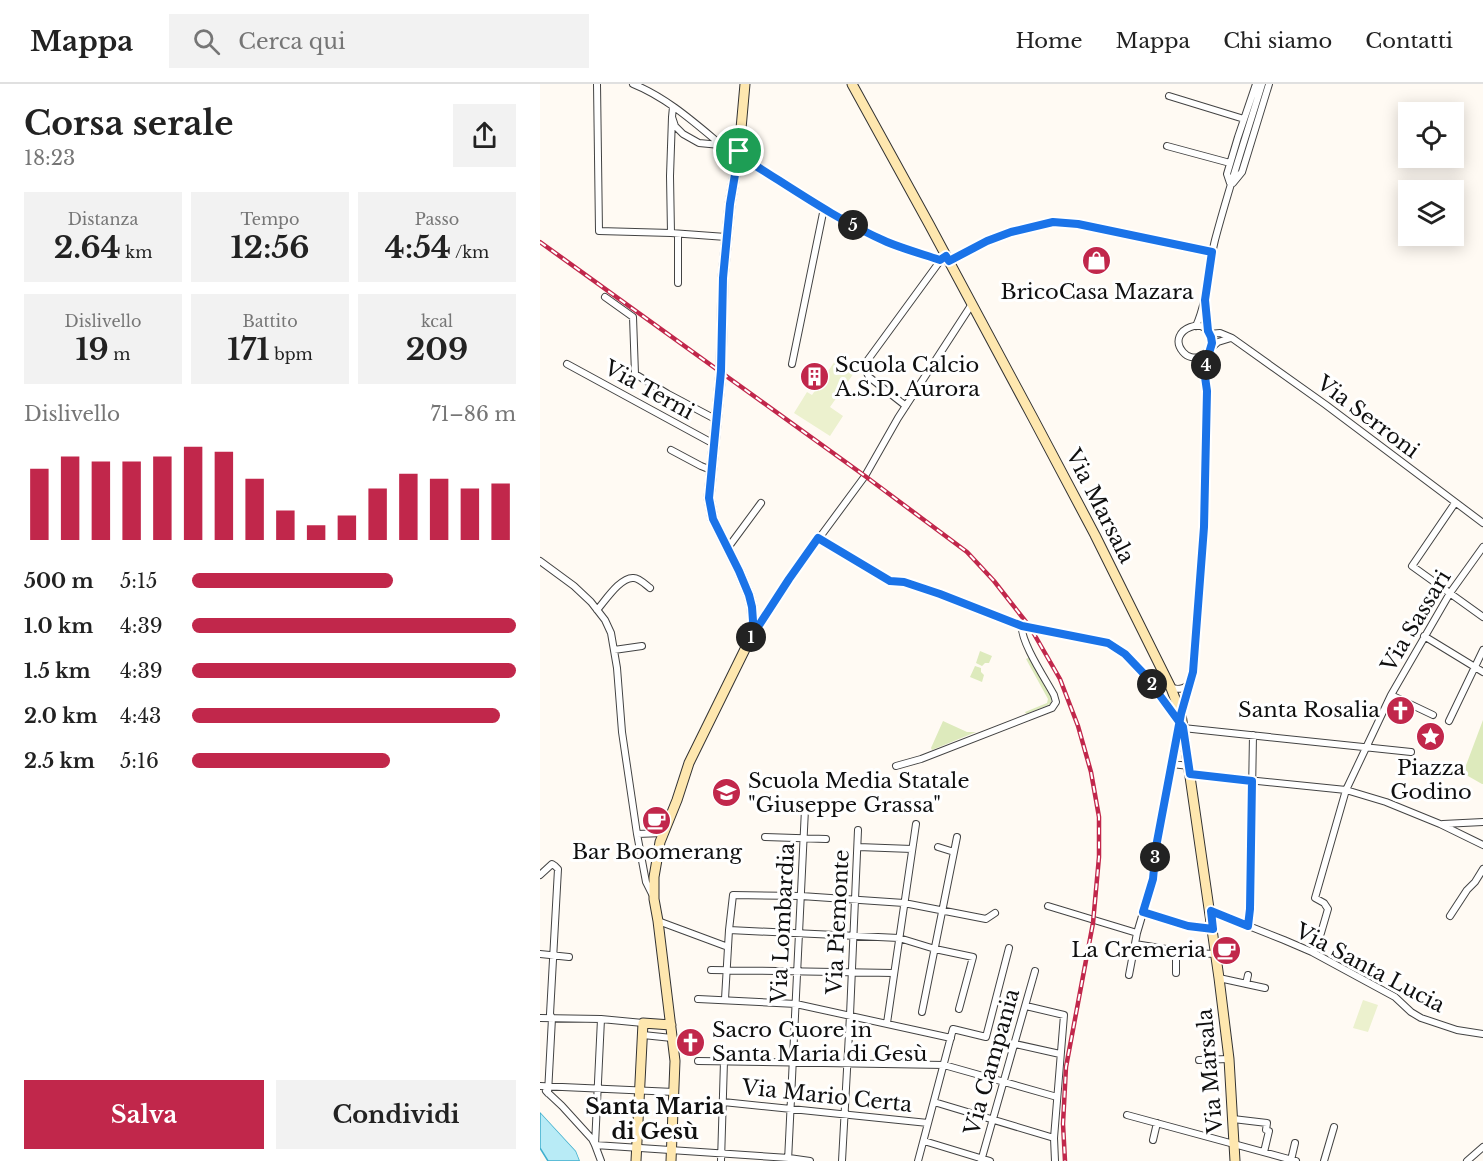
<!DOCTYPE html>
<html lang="it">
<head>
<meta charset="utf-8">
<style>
  :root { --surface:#fff; --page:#f2f2f2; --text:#222; --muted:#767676; --line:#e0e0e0; --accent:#c1274b }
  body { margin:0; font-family:"Libre Baskerville",serif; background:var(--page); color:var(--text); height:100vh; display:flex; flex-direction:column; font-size:22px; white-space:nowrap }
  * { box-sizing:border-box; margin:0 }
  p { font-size:20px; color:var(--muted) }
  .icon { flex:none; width:33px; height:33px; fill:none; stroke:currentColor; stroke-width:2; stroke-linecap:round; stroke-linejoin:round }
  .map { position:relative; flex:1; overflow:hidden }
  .details { display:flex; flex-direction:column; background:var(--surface); width:540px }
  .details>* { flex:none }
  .buttons { position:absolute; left:858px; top:18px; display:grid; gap:12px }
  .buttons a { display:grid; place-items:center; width:66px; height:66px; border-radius:0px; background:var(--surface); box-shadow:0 3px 15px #0003; font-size:30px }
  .pin { position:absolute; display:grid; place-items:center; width:51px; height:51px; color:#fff; margin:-26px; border:3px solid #fff; border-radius:50%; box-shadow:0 2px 6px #0007 }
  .km { position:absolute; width:30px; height:30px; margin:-15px; border-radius:50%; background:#222; color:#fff; font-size:16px; line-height:30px; text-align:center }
  .round { display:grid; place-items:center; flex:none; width:63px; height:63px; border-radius:0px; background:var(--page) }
  .summary { display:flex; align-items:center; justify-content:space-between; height:102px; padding:0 24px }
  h1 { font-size:33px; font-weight:700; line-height:45px }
  .stats { display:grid; grid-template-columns:repeat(3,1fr); gap:9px; height:102px; padding:6px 24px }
  .stats div { display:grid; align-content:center; border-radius:0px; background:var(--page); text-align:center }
  .stats b { font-size:30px; font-weight:700 }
  .stats small { font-size:16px; font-weight:400 }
  .stats p { font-size:16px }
  .chart { height:168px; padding:12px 24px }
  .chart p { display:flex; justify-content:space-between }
  .chart svg { width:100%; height:108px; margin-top:6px; stroke:var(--accent); stroke-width:6 }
  .button { display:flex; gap:12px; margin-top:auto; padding:12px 24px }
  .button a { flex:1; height:69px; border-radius:0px; background:var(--accent); color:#fff; font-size:24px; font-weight:700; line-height:69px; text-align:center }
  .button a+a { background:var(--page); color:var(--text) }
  ul { padding:0 24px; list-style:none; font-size:20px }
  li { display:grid; grid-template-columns:96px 72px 1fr; align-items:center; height:45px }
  li i { height:15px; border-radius:8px; background:var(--accent) }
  header { display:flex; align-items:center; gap:36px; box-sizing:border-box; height:84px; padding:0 30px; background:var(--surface); border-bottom:2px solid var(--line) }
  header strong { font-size:28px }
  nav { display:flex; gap:33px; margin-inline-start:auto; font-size:21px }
  .search { width:420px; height:54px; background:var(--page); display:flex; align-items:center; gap:15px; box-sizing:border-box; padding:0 21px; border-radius:0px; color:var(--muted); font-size:22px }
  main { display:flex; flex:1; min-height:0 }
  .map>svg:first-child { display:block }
</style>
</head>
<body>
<header>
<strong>Mappa</strong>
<div class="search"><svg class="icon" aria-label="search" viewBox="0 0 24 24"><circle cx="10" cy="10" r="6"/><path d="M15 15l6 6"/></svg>Cerca qui</div>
<nav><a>Home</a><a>Mappa</a><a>Chi siamo</a><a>Contatti</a></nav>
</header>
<main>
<section class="details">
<div class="summary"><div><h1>Corsa serale</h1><p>18:23</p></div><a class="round"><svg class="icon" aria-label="share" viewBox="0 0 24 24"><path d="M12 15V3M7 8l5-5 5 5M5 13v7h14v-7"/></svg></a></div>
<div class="stats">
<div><p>Distanza</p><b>2.64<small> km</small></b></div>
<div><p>Tempo</p><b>12:56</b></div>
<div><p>Passo</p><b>4:54<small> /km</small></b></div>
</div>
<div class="stats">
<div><p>Dislivello</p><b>19<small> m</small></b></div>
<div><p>Battito</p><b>171<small> bpm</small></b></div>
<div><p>kcal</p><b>209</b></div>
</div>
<div class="chart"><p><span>Dislivello</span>71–86 m</p>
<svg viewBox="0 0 160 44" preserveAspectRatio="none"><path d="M5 44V15M15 44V10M25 44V12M35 44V12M45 44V10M55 44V6M65 44V8M75 44V19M85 44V32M95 44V38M105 44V34M115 44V23M125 44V17M135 44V19M145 44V23M155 44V21"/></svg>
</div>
<ul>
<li><b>500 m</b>5:15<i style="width:62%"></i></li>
<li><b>1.0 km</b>4:39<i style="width:100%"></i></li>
<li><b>1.5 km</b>4:39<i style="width:100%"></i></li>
<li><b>2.0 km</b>4:43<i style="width:95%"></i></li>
<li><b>2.5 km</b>5:16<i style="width:61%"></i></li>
</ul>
<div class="button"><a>Salva</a><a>Condividi</a></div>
</section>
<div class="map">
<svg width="943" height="1077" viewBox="0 0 943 1077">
  <rect width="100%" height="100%" fill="#fffaf3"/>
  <path fill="#ddeabc" d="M 440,567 L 452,572 L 449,579 L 445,579 L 442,582 L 436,579 Z
    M 490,573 L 511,612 L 511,619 L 508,621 L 486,630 L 485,628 L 507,619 L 508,615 L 486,575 Z
    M 435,582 L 441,584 L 441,588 L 444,591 L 442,598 L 430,593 Z
    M 943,636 L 943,700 L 942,700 L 928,692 L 922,692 Z
    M 403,637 L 427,648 L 436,648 L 392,666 L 391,664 Z"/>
  <path fill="#ecf1ce" d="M 295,277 L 314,289 L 290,323 L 303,332 L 290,352 L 254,329 L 267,308 L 272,311 Z
    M 823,916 L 838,921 L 828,948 L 813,944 Z"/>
  <path fill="#b8ebf6" stroke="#3fafcd" stroke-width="1.5" d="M 0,1028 L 36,1067 L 40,1077 L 8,1077 L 0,1064 Z"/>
  <path fill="#fffaf3" d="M 0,1025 L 11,1034 L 38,1066 L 43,1077 L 40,1077 L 36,1067 L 0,1028 Z"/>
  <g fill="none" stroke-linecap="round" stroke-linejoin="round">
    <defs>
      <path id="street" d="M 57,0 L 59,147 L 131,149 L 186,153
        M 93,0 C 128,14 157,41 185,64 C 189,77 201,79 213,80
        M 629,12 L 704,35
        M 133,23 L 132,33 L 135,42 L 143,50 L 159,59 L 180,61
        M 627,62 L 690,79
        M 185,64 C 197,64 208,69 213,80 C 256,107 299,137 347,157 C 364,165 382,170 400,176
        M 690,99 L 687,90 L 698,53 L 716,0
        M 693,99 L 702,88 L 729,0
        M 131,149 L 130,92 L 132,33
        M 138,150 L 138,199
        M 409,177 L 447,157 L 471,148 L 513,138 L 538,140 L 672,168
        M 65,213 L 93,233 L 95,290 L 128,310 L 177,336
        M 665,220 L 667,247
        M 656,242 C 668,215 668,184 675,156 C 689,103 706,52 722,0
        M 669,250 L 680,249 L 692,254 L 786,321 L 943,439
        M 671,264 L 678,258 L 691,254
        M 27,280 L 174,360
        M 252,280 L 284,124
        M 664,286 C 666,277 671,267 671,258 C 672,228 624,245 643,268 C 648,274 654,274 661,273 L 670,266
        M 366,322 L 329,293 L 325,285 L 327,277 L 403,173
        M 131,366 L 161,382 L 171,386
        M 915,419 L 872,482 L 943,533
        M 278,454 L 350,497 L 364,498 L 400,510 L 482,542 L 568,559 L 585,570 L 605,591 L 641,640
        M 187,465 L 221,419
        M 0,477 L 34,502 L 51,518 L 65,536 L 71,549 L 77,584 L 82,648 L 97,750
        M 57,526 C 65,517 81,492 94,494 C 99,494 106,501 110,504
        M 212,552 L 249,495 L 325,392 L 358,334 L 432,220
        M 884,552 L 943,588
        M 74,566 L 102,562
        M 631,604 C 640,606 644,605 651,598
        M 851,611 L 893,631
        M 642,629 L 653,588 L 660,512 L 664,443 L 667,307 L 664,286 L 657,274
        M 909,637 L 943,566
        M 643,644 L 871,668
        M 632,680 L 649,682
        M 356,682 L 381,675 L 512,624 L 516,618 L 514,611 C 506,596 480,557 482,542
        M 650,690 L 806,706 L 846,718 L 900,740 L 943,761
        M 903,740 L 943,738
        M 225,753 L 286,755
        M 318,763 L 372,765
        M 398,763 L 414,768
        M 0,791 L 12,780 L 15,782 L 18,785 L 10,930 L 12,934 L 8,1009
        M 112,810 L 106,798 L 97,750 L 124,749
        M 508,822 L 597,849
        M 671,827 L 744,856 L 772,868 L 855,913 L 871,928 L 881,934 L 917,946 L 943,950
        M 603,828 L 648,842 L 673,845
        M 910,832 L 927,806 L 935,798 L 943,785
        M 118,837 L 188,863
        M 708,842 L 710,825 L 713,651
        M 189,846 L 359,854 L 395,865 L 433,873 L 419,925
        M 595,860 L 651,869 L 676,870
        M 636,867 L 636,889
        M 772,868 L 781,849 L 788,825 L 784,819 L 775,814 L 806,706 L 851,611 L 910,509 L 943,463
        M 0,870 L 29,873
        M 171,886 L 353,889
        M 589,891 L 597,849 L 613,795 L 616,763 L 640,639
        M 679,894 L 725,904
        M 706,900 L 708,891
        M 158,915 L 256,920 L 411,954
        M 185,915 L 189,846 L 193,811 L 261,812 L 364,819 L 446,835 L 455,829
        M 486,922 L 524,931 L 514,1054 L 515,1077
        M 382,928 L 417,753
        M 0,934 L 61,935 L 103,939
        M 61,935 L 55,1061 L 249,1074 L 270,1077
        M 347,939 L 376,740
        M 103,951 L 132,954
        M 475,960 L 520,970
        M 659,976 L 689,975
        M 158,977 L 404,981 L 517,1013
        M 0,1002 L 134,1008
        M 6,1007 L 22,1022 L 52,1055 L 55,1061 L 61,1077
        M 183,1018 L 388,1039
        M 394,1018 L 514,1054
        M 587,1031 L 756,1077
        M 693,1035 L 727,1039 L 726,1046 L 729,1047 L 724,1068
        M 613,1056 L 617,1039
        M 384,1057 L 450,1077
        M 751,1076 L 755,1059
        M 181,1077 L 184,977
        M 248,1077 L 265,725
        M 302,1077 L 310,931 L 318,746
        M 378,1077 L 413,945 L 446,953 L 469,864
        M 441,1077 L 495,887
        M 784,1077 L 794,1043
        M 927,1077 L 943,1063"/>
      <path id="secondary" d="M 312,0 L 389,140 L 493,334 L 555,451 L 631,604 L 641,630 L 679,894 L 689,975 L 695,1077
        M 96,1077 L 103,939 L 131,941
        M 131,1077 L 135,977 L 118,837 L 114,815 L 114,793 L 120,758 L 137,716 L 149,679 L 210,555 L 213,537 L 212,523 L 209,511 L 199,487 L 173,435 L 169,414 L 181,287 L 183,194 L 190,120 L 199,67 L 205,0"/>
    </defs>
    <use href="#street" stroke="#434343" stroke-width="8"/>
    <use href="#secondary" stroke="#323232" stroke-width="11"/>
    <use href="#street" stroke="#fff" stroke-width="6"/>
    <use href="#secondary" stroke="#fee7af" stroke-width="9"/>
    <defs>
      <path id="rail" d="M 0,158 L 325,392 L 427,468 L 454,497 L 490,543 L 520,595 L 538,642 L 551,688 L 559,733 L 559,773 L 553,839 L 526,983 L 523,1040 L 525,1077"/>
    </defs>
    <use href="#rail" stroke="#c1274b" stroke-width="4.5"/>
    <use href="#rail" stroke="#fff" stroke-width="2" stroke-dasharray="7" stroke-linecap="butt"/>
  </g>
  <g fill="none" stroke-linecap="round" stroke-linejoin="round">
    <defs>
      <path id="route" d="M 199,67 L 190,120 L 183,194 L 181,287 L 169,414 L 173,435 L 199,487 L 209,511 L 212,523 L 213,537 L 210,555 L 249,495 L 278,454 L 350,497 L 364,498 L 400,510 L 482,542 L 568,559 L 585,570 L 605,591 L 640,639 L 643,643 L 650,690 L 712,697 L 710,825 L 708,842 L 671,827 L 673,845 L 648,842 L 603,828 L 613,795 L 616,763 L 641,630 L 653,588 L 664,443 L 667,307 L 664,286 L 672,259 L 671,253 L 668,247 L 665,216 L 672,168 L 538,140 L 513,138 L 471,148 L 447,157 L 409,177 L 406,172 L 400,176 C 382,170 364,165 347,158 C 299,137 256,107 213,80 C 210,73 206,70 199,67"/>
    </defs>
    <use href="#route" stroke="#fff" stroke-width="12"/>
    <use href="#route" stroke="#1a73e8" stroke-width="8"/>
  </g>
  <defs>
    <symbol id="shop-disc" viewBox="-11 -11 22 22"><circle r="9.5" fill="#c1274b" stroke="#fff"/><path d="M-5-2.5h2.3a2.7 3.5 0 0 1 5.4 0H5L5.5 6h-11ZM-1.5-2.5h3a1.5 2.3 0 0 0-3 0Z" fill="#fff"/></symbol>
    <symbol id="building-disc" viewBox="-11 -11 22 22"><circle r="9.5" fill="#c1274b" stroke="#fff"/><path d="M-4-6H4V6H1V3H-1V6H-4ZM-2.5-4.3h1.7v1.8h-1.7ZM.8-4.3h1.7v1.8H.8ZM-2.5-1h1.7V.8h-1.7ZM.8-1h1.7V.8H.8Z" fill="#fff"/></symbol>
    <symbol id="church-disc" viewBox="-11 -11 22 22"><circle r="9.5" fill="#c1274b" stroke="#fff"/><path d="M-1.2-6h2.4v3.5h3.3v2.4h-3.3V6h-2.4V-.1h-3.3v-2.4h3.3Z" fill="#fff"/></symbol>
    <symbol id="sight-disc" viewBox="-11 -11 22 22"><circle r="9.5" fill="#c1274b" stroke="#fff"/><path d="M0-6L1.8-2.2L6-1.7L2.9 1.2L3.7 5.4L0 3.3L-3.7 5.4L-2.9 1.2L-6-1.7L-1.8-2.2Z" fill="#fff"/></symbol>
    <symbol id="school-disc" viewBox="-11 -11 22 22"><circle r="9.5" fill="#c1274b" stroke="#fff"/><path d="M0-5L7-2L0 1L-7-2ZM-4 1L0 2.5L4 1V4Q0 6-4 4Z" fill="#fff"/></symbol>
    <symbol id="cafe-disc" viewBox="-11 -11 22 22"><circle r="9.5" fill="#c1274b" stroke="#fff"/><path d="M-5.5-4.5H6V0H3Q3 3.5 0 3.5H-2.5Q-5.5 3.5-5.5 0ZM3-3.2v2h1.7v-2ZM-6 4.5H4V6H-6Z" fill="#fff"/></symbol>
  </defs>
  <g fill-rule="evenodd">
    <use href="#shop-disc" x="540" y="160" width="33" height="33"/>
    <use href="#building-disc" x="258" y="276" width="33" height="33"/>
    <use href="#church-disc" x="844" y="610" width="33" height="33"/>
    <use href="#sight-disc" x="874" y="636" width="33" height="33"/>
    <use href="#school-disc" x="170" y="692" width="33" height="33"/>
    <use href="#cafe-disc" x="100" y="720" width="33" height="33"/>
    <use href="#cafe-disc" x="670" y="850" width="33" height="33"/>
    <use href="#church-disc" x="134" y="942" width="33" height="33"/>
  </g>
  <g text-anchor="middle" stroke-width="6" stroke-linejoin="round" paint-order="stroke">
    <g font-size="21" fill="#101010" stroke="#fff">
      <text x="557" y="215">BricoCasa Mazara</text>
      <text x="295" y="288" text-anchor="start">Scuola Calcio<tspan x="295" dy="24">A.S.D. Aurora</tspan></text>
      <text x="840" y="633" text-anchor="end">Santa Rosalia</text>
      <text x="891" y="691">Piazza<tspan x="891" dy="24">Godino</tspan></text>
      <text x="208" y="704" text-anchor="start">Scuola Media Statale<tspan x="208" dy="24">"Giuseppe Grassa"</tspan></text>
      <text x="117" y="775">Bar Boomerang</text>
      <text x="666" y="873" text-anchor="end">La Cremeria</text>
      <text x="172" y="953" text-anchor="start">Sacro Cuore in<tspan x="172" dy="24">Santa Maria di Gesù</tspan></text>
    </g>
    <g font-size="21" fill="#101010" stroke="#fff">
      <text transform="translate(109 306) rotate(29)" y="7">Via Terni</text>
      <text transform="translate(828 333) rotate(37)" y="7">Via Serroni</text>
      <text transform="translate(560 422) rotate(63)" y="7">Via Marsala</text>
      <text transform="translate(876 537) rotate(-59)" y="7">Via Sassari</text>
      <text transform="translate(298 838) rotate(-87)" y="7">Via Piemonte</text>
      <text transform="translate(243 839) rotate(-87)" y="7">Via Lombardia</text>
      <text transform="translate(830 884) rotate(28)" y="7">Via Santa Lucia</text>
      <text transform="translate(452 978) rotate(-74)" y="7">Via Campania</text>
      <text transform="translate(670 987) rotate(-95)" y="7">Via Marsala</text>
      <text transform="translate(287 1012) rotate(6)" y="7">Via Mario Certa</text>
    </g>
    <g font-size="22" font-weight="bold" fill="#101010" stroke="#fff">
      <text x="115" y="1030">Santa Maria<tspan x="115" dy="25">di Gesù</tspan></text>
    </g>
  </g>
</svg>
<div class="buttons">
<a><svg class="icon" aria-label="locate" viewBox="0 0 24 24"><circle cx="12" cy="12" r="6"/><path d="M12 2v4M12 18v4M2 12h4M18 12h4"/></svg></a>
<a><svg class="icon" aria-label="layers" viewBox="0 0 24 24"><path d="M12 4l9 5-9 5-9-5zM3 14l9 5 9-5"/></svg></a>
</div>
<div class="pin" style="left:199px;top:67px;background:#1e9e55"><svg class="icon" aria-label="arrive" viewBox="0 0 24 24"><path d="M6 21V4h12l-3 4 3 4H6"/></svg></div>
<b class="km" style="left:211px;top:553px">1</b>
<b class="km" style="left:612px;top:600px">2</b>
<b class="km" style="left:615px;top:773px">3</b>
<b class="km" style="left:666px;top:281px">4</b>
<b class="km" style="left:313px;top:141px">5</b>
</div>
</main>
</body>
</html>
